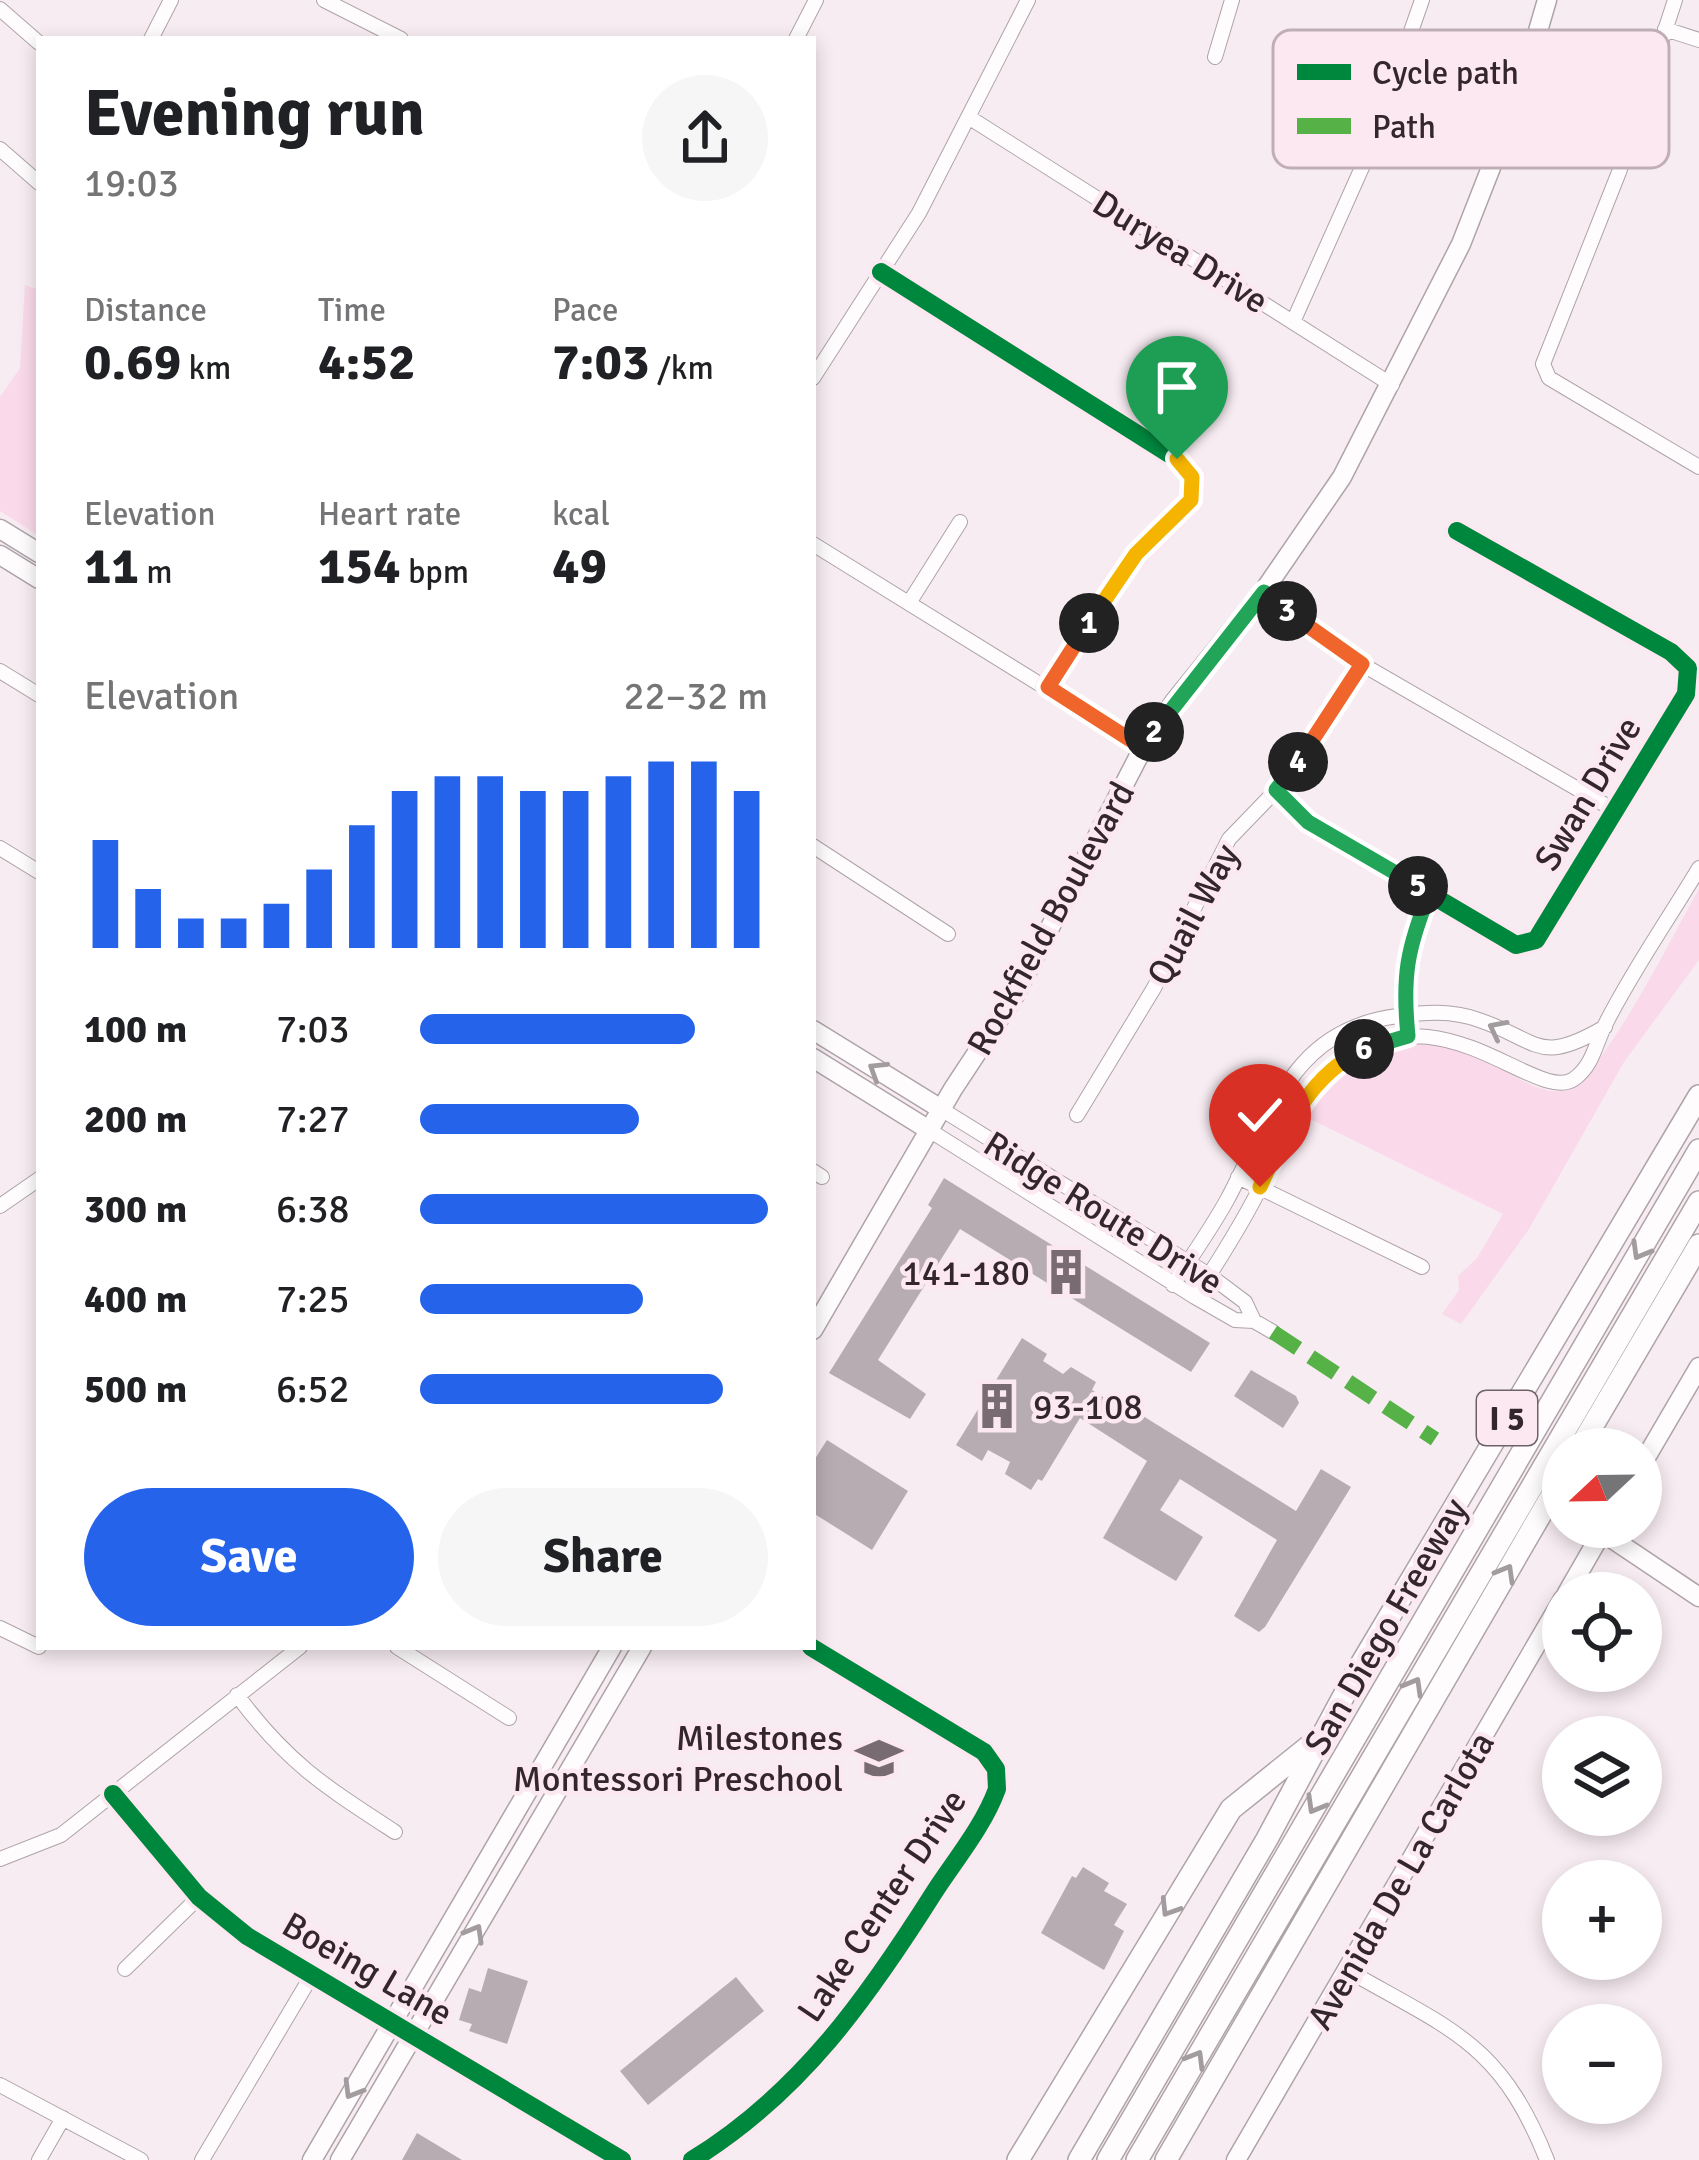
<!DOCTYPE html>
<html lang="en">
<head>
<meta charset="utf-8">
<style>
  :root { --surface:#fff; --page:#f6f6f6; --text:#202124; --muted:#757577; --accent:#2563eb }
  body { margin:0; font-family:Signika,sans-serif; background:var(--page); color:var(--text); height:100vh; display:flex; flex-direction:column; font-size:45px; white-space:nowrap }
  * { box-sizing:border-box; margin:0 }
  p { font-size:39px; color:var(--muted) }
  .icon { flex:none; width:66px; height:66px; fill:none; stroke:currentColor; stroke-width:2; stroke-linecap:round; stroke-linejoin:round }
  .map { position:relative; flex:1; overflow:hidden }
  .drawer { position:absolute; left:36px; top:36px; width:780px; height:1614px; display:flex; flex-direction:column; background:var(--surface); border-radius:0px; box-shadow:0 6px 18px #0003 }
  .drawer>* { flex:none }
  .needle { width:78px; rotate:248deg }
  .controls { position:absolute; left:1542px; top:1428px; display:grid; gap:24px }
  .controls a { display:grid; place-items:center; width:120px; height:120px; border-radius:50%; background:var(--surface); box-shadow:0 6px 18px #0003; font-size:60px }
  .pin { position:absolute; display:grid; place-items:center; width:102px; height:102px; color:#fff; margin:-123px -51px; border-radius:50% 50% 50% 0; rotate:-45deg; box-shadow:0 0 12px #0007 }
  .pin .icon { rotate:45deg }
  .km { position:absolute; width:60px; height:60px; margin:-30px; border-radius:50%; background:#222; color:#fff; font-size:33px; line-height:60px; text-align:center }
  .round { display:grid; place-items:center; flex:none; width:126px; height:126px; border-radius:63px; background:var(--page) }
  .overview { display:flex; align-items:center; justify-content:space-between; height:204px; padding:0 48px }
  h1 { font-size:66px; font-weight:700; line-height:90px }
  .figures { display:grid; grid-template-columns:repeat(3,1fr); gap:18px; height:204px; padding:12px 48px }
  .figures div { display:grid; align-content:center }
  .figures b { font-size:51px; font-weight:700 }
  .figures small { font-size:33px; font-weight:400 }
  .figures p { font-size:33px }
  .chart { height:336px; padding:24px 48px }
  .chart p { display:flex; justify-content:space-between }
  .chart svg { width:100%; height:216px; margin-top:12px; stroke:var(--accent); stroke-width:6 }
  .cta { display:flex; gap:24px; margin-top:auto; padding:24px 48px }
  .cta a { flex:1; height:138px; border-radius:72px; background:var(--accent); color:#fff; font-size:48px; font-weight:700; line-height:138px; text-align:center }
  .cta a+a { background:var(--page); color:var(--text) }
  ul { padding:0 48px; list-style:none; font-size:39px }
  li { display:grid; grid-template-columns:192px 144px 1fr; align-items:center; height:90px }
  li i { height:30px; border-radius:15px; background:var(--accent) }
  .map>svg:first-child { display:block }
</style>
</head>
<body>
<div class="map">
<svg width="1699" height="2160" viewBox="0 0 1699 2160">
  <rect width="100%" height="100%" fill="#f7ecf2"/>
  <path fill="#fadaea" d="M 25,285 L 39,290 L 39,536 L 0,511 L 0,397 L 20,368 Z
    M 1699,889 L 1699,960 L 1624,1062 L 1529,1229 L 1461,1324 L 1442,1314 L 1459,1290 L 1458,1276 L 1477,1258 L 1503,1214 L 1302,1115 C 1342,1060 1400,1029 1469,1051 C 1496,1060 1540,1103 1569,1088 C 1608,1068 1674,932 1699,889 Z"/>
  <path fill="#b7acb1" d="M 944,1178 L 1210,1343 L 1191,1372 L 960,1229 L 878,1360 L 926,1394 L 910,1419 L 829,1373 L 932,1208 L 928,1205 Z
    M 1022,1338 L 1047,1354 L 1043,1361 L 1063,1374 L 1071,1367 L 1096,1382 L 1092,1390 L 1111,1402 L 1114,1398 L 1296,1511 L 1321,1469 L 1351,1487 L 1265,1627 L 1259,1632 L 1234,1616 L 1277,1540 L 1180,1479 L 1160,1510 L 1203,1537 L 1176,1581 L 1103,1538 L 1147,1461 L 1080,1418 L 1042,1481 L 1038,1479 L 1031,1490 L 1005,1474 L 1010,1462 L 988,1450 L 982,1461 L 956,1445 Z
    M 1251,1370 L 1296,1396 L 1299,1403 L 1283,1428 L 1234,1396 Z
    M 827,1440 L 908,1491 L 872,1550 L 813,1513 L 813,1462 Z
    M 1083,1867 L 1109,1883 L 1104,1891 L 1127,1904 L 1114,1925 L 1124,1931 L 1104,1970 L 1041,1933 L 1072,1876 L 1076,1878 Z
    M 488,1968 L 528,1981 L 507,2044 L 469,2031 L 472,2024 L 459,2020 L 469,1988 L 481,1992 Z
    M 736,1977 L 764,2011 L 648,2105 L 620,2071 Z
    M 417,2133 L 462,2160 L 402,2160 Z"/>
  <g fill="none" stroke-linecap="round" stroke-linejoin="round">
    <defs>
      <path id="minor" d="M 324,0 L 401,39
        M 1675,0 L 1619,172 L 1543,364 L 1549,378 L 1699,467
        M 0,9 L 39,43
        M 1665,29 L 1699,40
        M 151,39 L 171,0
        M 796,39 L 816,0
        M 1215,57 L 1232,0
        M 1519,96 L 1631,137
        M 970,118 L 1392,385
        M 0,149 L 39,183
        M 881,272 L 1177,459 L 1193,477 L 1191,500 L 1119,576 L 1048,687
        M 1293,322 L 1368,154 L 1422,0
        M 813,378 L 919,213 L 1028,0
        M 813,544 L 1143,748
        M 1263,592 L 1339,651 L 1614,810
        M 909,603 L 960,522
        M 0,671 L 39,695
        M 1276,790 L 1308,822 L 1506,939 L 1516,945 L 1536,940 L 1686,694 L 1688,668 L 1671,652 L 1457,531
        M 813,846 L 948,934
        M 0,848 L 39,872
        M 1408,1036 C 1403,977 1407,948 1430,892
        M 941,1109 L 1209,1275 L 1245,1302 L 1254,1321
        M 1077,1115 L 1154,988 L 1229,839 L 1285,781 L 1362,664
        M 929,1130 L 1195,1297 L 1235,1320 L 1254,1321 L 1273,1332
        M 813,1171 L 822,1177
        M 1238,1177 L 1422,1267
        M 0,1206 L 39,1179
        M 1173,1285 C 1191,1257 1211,1229 1227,1200 C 1271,1119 1289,1029 1398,1016 C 1425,1012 1452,1010 1479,1020 C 1540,1041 1538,1066 1605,1027
        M 1195,1297 C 1218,1262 1241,1226 1260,1188 C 1281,1146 1293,1103 1330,1071 C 1435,977 1535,1106 1574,1079 C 1593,1065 1595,1045 1605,1025 C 1632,971 1668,920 1699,868
        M 0,1628 L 39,1647
        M 397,1647 L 509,1718
        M 237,1695 C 287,1763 326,1787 395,1832
        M 113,1794 L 199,1897 L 247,1936 L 622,2160
        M 0,1859 L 61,1835 L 300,1647
        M 125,1969 L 199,1897
        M 1347,1970 C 1451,2030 1500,2042 1547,2160
        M 0,2085 L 141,2160
        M 39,2160 L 63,2118
        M 202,2160 L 312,1975
        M 692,2160 C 801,2093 868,1997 935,1891 C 956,1859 984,1825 997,1789 L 996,1769 L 984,1752 L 811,1647"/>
      <path id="major" d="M 0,529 L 39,553
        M 0,555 L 39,579
        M 813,1030 L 941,1109
        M 813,1058 L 929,1130
        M 813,1330 L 953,1089 L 1015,995 L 1143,748 L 1174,702 L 1263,592 L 1342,477 L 1461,244 L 1519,96 L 1547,0
        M 1641,1466 L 1699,1367
        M 1602,1532 L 1699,1597
        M 1567,1593 L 1605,1527
        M 312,2160 L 612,1647
        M 340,2160 L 642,1647
        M 1236,2160 L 1563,1599"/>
      <path id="highway" d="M 1579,1449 L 1699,1245
        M 1018,2160 L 1231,1809 L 1308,1747
        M 1079,2160 L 1267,1839 L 1357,1671 L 1699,1096
        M 1108,2160 L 1699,1150
        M 1137,2160 L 1699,1202
        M 1166,2160 L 1563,1476"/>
    </defs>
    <use href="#minor" stroke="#aea3a9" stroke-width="16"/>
    <use href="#major" stroke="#aea3a9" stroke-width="21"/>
    <use href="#highway" stroke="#aea3a9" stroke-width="24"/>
    <use href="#minor" stroke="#fefcfd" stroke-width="14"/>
    <use href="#major" stroke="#fefcfd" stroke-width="18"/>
    <use href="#highway" stroke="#fefcfd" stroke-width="21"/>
    <path stroke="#56b246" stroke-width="15" stroke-dasharray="30 15" stroke-linecap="butt" d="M 1273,1332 L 1435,1439"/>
    <defs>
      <path id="cycleway" d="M 881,272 L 1177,459 L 1193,477 L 1191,500 L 1119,576 L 1048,687
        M 1276,790 L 1308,822 L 1506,939 L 1516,945 L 1536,940 L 1686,694 L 1688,668 L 1671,652 L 1457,531
        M 113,1794 L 199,1897 L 247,1936 L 622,2160
        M 692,2160 C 801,2093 868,1997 935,1891 C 956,1859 984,1825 997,1789 L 996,1769 L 984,1752 L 811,1647"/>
    </defs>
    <use href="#cycleway" stroke="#fce8f1" stroke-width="26"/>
    <use href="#cycleway" stroke="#00873e" stroke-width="18"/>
  </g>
  <defs><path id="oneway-chevron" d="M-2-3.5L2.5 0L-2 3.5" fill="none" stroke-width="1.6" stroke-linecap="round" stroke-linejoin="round" transform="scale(3)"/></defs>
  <g stroke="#a39c9f">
    <use href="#oneway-chevron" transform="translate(1497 1029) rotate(-153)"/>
    <use href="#oneway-chevron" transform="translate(877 1070) rotate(-148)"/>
    <use href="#oneway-chevron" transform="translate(1640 1251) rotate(120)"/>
    <use href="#oneway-chevron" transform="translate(1506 1573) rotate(-60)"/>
    <use href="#oneway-chevron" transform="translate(1414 1686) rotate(-60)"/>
    <use href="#oneway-chevron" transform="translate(1315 1805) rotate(120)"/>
    <use href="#oneway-chevron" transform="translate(1169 1908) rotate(122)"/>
    <use href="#oneway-chevron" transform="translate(475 1933) rotate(-60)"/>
    <use href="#oneway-chevron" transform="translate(1196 2059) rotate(-59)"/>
    <use href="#oneway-chevron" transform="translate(352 2090) rotate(121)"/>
  </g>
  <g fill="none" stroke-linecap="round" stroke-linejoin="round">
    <defs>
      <path id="split-1" d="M 1089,623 L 1136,554 L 1191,500 L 1192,477 L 1177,459"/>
      <path id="split-2" d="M 1089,623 L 1048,687 L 1143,748 L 1154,732"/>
      <path id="split-3" d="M 1154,732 L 1264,592 L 1287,611"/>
      <path id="split-4" d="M 1287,611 L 1362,664 L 1298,762"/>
      <path id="split-5" d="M 1298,762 L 1276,790 L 1308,822 L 1418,886"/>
      <path id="split-6" d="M 1364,1049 L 1408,1036 C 1402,977 1407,948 1430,892 L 1418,886"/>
      <path id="split-7" d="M 1260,1187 C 1285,1132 1306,1077 1364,1049"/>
    </defs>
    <use href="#split-1" stroke="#fff" stroke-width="24"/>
    <use href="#split-2" stroke="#fff" stroke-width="24"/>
    <use href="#split-3" stroke="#fff" stroke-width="24"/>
    <use href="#split-4" stroke="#fff" stroke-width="24"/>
    <use href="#split-5" stroke="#fff" stroke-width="24"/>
    <use href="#split-6" stroke="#fff" stroke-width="24"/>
    <use href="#split-7" stroke="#fff" stroke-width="24"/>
    <use href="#split-1" stroke="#f5b400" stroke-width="15"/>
    <use href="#split-2" stroke="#f0652b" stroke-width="15"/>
    <use href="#split-3" stroke="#22a559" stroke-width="15"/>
    <use href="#split-4" stroke="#f0652b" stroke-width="15"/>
    <use href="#split-5" stroke="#22a559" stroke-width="15"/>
    <use href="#split-6" stroke="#22a559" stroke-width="15"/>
    <use href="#split-7" stroke="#f5b400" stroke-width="15"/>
  </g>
  <defs>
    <symbol id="building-bare" viewBox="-9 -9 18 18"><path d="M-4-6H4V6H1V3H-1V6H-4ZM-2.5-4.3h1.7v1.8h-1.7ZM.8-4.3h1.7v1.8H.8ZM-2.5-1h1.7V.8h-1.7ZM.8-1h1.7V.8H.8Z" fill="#786c72" stroke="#fce8f1" stroke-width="2.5" paint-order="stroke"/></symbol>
    <symbol id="school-bare" viewBox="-9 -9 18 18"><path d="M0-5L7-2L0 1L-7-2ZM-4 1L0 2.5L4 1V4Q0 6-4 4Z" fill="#786c72" stroke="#fce8f1" stroke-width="2.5" paint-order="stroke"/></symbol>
  </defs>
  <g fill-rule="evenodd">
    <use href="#building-bare" x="1033" y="1239" width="66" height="66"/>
    <use href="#building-bare" x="964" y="1373" width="66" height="66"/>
    <use href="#school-bare" x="846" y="1725" width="66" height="66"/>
  </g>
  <g text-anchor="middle" stroke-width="9" stroke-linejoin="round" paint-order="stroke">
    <rect fill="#fce8f1" stroke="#6f6168" stroke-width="3" x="1477" y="1391" width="60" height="54" rx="9"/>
    <g font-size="33" font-weight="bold" fill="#33272d">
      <text x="1507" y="1430">I 5</text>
    </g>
    <g font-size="36" fill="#33272d" stroke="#fce8f1">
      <text transform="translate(1181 251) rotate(32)" y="13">Duryea Drive</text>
      <text transform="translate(1587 793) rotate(-59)" y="13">Swan Drive</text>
      <text transform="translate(1192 914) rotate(-62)" y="13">Quail Way</text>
      <text transform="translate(1050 918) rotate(-61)" y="13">Rockfield Boulevard</text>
      <text transform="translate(1104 1212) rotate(32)" y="13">Ridge Route Drive</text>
      <text transform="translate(1385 1626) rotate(-60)" y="13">San Diego Freeway</text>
      <text transform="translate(1400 1880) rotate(-60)" y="13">Avenida De La Carlota</text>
      <text transform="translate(881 1905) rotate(-56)" y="13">Lake Center Drive</text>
      <text transform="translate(368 1968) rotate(30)" y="13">Boeing Lane</text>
    </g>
    <g font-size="36" fill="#33272d" stroke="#fce8f1" text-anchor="end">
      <text x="1030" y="1285">141-180</text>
      <text x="1033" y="1419" text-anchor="start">93-108</text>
      <text x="843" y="1750">Milestones<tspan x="843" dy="41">Montessori Preschool</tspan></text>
    </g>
  </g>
  <rect x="1273" y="30" width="396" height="138" rx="18" fill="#fce8f1" stroke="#c0aeb6" stroke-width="3"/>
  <rect x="1297" y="64" width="54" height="16" fill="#00873e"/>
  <rect x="1297" y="118" width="54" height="16" fill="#56b246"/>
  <g font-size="33" fill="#33272d">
    <text x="1372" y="84">Cycle path</text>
    <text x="1372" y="138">Path</text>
  </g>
</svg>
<div class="controls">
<a><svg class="needle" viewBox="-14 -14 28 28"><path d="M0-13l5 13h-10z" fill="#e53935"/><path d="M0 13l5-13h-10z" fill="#757577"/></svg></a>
<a><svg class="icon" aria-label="locate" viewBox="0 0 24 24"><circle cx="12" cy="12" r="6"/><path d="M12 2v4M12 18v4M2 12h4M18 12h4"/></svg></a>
<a><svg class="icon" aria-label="layers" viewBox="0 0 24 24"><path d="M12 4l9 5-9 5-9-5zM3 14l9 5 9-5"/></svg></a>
<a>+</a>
<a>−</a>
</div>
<div class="pin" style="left:1177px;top:459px;background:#1e9e55"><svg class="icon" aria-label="arrive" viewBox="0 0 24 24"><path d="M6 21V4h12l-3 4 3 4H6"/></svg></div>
<div class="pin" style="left:1260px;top:1187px;background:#d93025"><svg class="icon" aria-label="check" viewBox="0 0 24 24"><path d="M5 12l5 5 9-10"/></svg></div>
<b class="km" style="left:1089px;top:623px">1</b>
<b class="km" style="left:1154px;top:732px">2</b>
<b class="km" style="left:1287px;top:611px">3</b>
<b class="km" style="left:1298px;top:762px">4</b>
<b class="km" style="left:1418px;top:886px">5</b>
<b class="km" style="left:1364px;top:1049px">6</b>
<section class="drawer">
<div class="overview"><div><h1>Evening run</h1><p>19:03</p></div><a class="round"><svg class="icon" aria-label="share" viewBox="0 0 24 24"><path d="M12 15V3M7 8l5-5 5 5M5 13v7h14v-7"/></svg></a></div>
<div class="figures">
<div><p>Distance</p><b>0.69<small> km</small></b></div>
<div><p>Time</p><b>4:52</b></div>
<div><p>Pace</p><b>7:03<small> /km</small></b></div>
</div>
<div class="figures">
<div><p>Elevation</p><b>11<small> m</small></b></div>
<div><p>Heart rate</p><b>154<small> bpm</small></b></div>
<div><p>kcal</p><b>49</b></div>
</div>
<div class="chart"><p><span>Elevation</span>22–32 m</p>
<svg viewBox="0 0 160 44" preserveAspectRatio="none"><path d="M5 44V22M15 44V32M25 44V38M35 44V38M45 44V35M55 44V28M65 44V19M75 44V12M85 44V9M95 44V9M105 44V12M115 44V12M125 44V9M135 44V6M145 44V6M155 44V12"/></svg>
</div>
<ul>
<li><b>100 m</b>7:03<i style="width:79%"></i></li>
<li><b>200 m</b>7:27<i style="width:63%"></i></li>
<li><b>300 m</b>6:38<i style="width:100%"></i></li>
<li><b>400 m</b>7:25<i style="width:64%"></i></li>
<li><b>500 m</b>6:52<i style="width:87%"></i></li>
</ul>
<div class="cta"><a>Save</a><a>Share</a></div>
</section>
</div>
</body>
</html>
